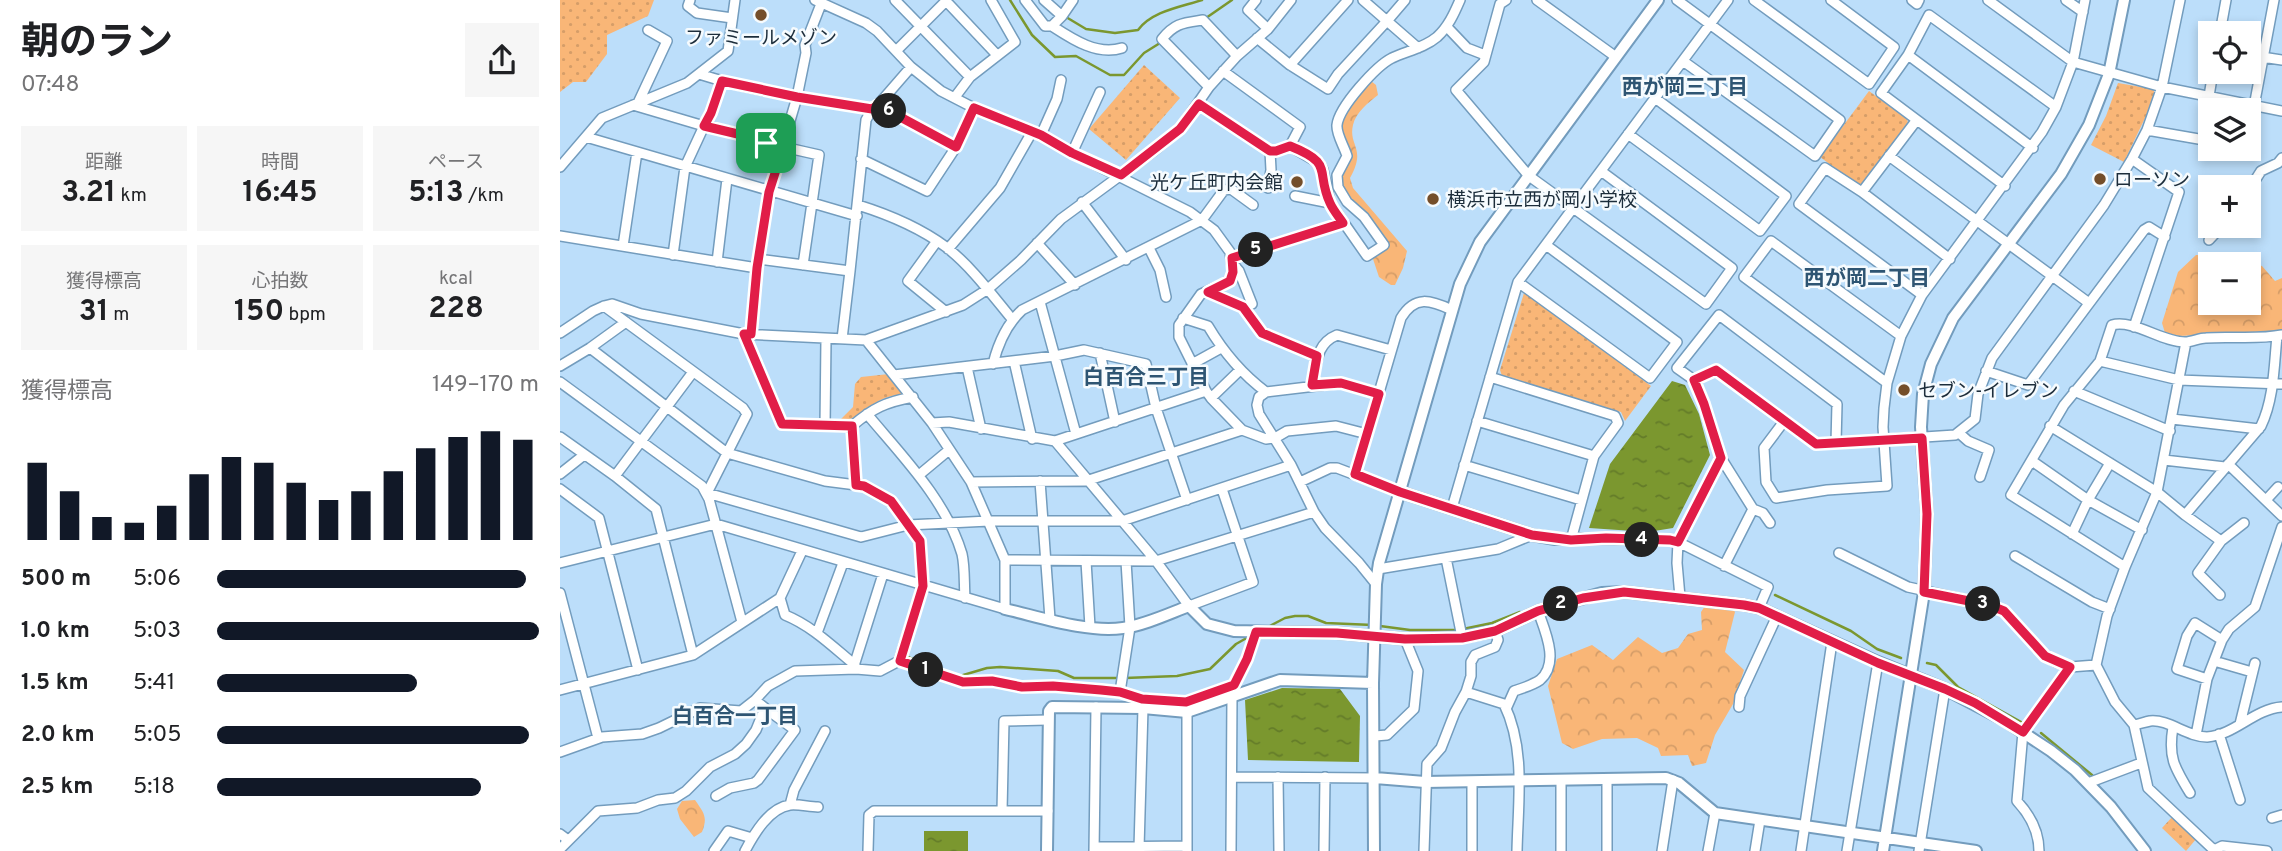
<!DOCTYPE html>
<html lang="ja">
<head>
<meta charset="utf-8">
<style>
  :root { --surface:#fff; --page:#f6f6f6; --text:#202124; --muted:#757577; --accent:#111827 }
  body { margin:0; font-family:Overpass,"Noto Sans JP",sans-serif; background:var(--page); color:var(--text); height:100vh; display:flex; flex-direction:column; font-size:26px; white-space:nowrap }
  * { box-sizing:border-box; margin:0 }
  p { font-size:23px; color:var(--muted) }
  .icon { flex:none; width:38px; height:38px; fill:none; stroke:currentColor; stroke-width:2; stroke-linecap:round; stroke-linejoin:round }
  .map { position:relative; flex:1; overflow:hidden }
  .sheet { display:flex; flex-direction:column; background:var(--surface); width:560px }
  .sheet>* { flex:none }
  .controls { position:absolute; left:1638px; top:21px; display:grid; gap:14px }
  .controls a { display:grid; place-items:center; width:63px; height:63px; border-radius:0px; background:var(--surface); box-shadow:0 4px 10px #0003; font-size:35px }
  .pin { position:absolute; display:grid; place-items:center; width:60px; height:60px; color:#fff; margin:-30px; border-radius:14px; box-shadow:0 4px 10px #0006 }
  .km { position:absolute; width:35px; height:35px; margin:-18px; border-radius:50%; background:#222; color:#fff; font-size:19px; line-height:35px; text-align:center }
  .round { display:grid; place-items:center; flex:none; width:74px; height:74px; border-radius:0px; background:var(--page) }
  .head { display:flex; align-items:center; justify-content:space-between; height:119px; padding:0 21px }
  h1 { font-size:38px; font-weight:700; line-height:52px }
  .figures { display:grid; grid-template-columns:repeat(3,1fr); gap:10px; height:119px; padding:7px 21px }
  .figures div { display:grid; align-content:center; border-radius:0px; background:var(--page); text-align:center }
  .figures b { font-size:30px; font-weight:700 }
  .figures small { font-size:19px; font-weight:400 }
  .figures p { font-size:19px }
  .chart { height:196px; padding:14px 21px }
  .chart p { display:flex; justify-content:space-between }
  .chart svg { width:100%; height:126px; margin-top:7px; stroke:var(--accent); stroke-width:6 }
  ul { padding:0 21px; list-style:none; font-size:23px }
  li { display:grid; grid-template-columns:112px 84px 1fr; align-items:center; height:52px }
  li i { height:18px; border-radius:9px; background:var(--accent) }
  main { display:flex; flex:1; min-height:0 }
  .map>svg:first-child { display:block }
</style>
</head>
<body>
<main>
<section class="sheet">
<div class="head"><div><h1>朝のラン</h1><p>07:48</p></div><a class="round"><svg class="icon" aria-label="share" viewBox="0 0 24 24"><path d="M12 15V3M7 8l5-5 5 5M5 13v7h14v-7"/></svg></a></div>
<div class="figures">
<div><p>距離</p><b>3.21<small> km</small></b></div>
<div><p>時間</p><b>16:45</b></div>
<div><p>ペース</p><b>5:13<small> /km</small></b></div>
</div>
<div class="figures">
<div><p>獲得標高</p><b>31<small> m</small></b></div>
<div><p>心拍数</p><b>150<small> bpm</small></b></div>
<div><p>kcal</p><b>228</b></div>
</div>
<div class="chart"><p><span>獲得標高</span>149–170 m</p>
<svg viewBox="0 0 160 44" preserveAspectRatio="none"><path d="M5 44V17M15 44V27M25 44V36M35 44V38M45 44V32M55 44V21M65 44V15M75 44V17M85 44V24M95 44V30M105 44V27M115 44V20M125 44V12M135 44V8M145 44V6M155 44V9"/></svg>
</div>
<ul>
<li><b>500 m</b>5:06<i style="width:96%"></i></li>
<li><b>1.0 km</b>5:03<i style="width:100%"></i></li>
<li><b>1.5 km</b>5:41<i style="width:62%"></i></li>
<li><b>2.0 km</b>5:05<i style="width:97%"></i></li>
<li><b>2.5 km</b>5:18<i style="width:82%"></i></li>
</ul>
</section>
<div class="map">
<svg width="1722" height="851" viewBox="0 0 1722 851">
  <defs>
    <pattern id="forest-crowns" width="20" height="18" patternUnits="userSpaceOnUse" patternTransform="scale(1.75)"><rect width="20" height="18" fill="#f9b677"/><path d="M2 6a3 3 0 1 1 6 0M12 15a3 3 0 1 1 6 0" fill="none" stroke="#d59d68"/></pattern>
    <pattern id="park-dots" width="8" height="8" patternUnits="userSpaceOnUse" patternTransform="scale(1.75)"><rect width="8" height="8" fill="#f9b677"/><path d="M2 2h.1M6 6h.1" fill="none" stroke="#d59d68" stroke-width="1.8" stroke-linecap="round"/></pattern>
    <pattern id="water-ripples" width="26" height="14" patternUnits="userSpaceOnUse" patternTransform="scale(1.75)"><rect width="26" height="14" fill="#7b972f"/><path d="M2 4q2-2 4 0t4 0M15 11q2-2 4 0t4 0" fill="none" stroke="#647c29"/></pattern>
  </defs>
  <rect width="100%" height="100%" fill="#bcdefa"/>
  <path fill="url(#forest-crowns)" d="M 811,81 L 816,85 L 818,95 C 808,103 796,112 793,125 C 788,146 807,148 790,178 L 793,188 L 847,251 L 843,268 L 835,285 L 831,285 L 819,277 L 812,256 L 828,245 L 785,194 L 779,176 C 790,159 775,140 780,121 C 784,108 801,90 811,81 Z
    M 1636,255 L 1644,255 L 1655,264 L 1650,264 L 1650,303 L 1689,303 L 1689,264 L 1679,264 L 1686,261 L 1702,266 L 1715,281 L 1722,278 L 1722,331 L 1619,336 L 1605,333 L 1602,323 L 1618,272 Z
    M 1145,606 L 1172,608 L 1175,612 L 1165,652 L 1184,670 L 1173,704 L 1155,735 L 1146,763 L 1132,766 L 1128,755 L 1101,756 L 1098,748 L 1077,738 L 1042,739 L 1013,749 L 1002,743 L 988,686 L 997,659 L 1032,645 L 1053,660 L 1078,637 L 1102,653 L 1118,648 L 1128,634 L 1142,630 L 1141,612 Z
    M 135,800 C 144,813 148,817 142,832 L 134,837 L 120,819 L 117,809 L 122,801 Z"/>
  <path fill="url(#park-dots)" d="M 0,0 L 94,0 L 88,16 L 47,35 L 47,54 L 26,82 L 13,82 L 0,92 Z
    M 584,65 L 620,98 L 566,160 L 529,129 Z
    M 1558,83 L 1593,89 L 1596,95 L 1564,162 L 1531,145 L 1546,116 Z
    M 1309,91 L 1347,119 L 1348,123 L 1303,184 L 1298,185 L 1260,157 Z
    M 966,292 L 1091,386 L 1065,421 L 1061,412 L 942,376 L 940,370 L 964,293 Z
    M 329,374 L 346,394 C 340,395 334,395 328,397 C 308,403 300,420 278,422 L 293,407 L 295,384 L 301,377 Z
    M 1613,816 L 1637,838 L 1626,851 L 1602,828 Z"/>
  <path fill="url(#water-ripples)" d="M 1112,381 L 1125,385 L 1139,414 L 1150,455 L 1113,528 L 1088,532 L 1029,528 L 1050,464 Z
    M 722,688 L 780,689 L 800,716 L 799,762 L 688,760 L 685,700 Z
    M 364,831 L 408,831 L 408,851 L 364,851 Z"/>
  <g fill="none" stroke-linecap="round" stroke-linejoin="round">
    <path stroke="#7b972f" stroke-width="2.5" d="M 450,0 L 472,35 L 495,57 L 516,56 L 550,75 L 564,75 L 584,53 L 600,43
      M 506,17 L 526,29 L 555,33 L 578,30 C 592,11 621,7 642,0
      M 646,18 L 672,0
      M 1215,595 L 1291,631 L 1317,649 L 1341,658
      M 820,626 L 850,630 L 897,630
      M 708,627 L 725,618 L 735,616 L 748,616 L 766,623 L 813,625
      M 903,629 L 932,623 L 960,612
      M 348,657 L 367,666
      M 1367,663 L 1376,665 L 1398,687 L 1463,723
      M 390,673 L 400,676 L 427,668 L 440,667 L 498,671 L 514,678 L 559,678
      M 565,678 L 617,676 L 650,669 L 676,644 L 692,635
      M 1481,733 L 1532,775"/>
    <defs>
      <path id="minor" d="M 130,0 L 128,6 L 137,13 L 172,18
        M 255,0 L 306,23 L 317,31 L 351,67 L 381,91 L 414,108 L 481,135 L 512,153 L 630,212 L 654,230 L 670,252 L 673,272 L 670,281 L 641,294 L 619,325 L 619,337 L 646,391 L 651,398 L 682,430 L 706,439 L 715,438 L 727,431 L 776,426 L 807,434
        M 335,0 L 410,77 L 395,97
        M 385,0 L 437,55
        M 465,0 L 485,26 L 492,26
        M 484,0 L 502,16
        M 513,0 L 502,16 L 492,26 C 512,39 537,56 562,48
        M 696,0 L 688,10 L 708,29
        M 845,0 L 827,21 L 858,48
        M 946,0 L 940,4 L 924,62 L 896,90 L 969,176 L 1146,304 L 1172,268 L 1041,171
        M 977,0 L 1056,57
        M 1117,0 L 1280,120 L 1255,156 L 1123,61
        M 1194,0 L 1309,84 L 1334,47 L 1271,0
        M 1352,0 L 1357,4 L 1359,0
        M 1428,0 L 1513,62 L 1602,87 L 1722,111
        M 1506,0 L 1523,12
        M 887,27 L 907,48 L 925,55
        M 1660,33 L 1666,0
        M 697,38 L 730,65 L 768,89 L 778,74 L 827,21 L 803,0
        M 337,50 L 387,0
        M 1348,55 L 1473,148
        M 1702,57 L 1722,60
        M 730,65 L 788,0
        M 663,71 L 740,127 L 730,146
        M 139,74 C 195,92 254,99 312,109
        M 410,77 L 455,42 L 431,0
        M 162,81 L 151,113 L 144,126 L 182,134 L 201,144 L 206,143 L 259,155 L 243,265
        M 649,87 L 602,39 C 615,23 623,23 643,20 L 677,56
        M 1649,96 L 1653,72
        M 78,103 L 107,41 L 88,30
        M 639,104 L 710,151 L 716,151 L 730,146 L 759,163 L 763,170 L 770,203 L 807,256 L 824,245 L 804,217 L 787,202 L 778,187 L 777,175 L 787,156 C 784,146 776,134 777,125 C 779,107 816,66 832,58 C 847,51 864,48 877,37 C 888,27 894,14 900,0
        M 73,105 L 144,126 L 125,167 L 113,255
        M 318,105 L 396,147
        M 1587,130 L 1650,141
        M 1689,133 L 1714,0
        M 1068,134 L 1200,231 L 1226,196 L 1095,98
        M 481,135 L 497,99 L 501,80
        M 26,137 L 297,216
        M 512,153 L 540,92
        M 1329,156 L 1529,303
        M 301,159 L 367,191 L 396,147 L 414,108
        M 1572,159 L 1619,192 L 1574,327
        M 0,167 L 42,118 L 127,83 L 168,51 L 175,0
        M 1445,186 L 1321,93 L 1348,55 L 1369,15 L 1496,107
        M 708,188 L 711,170 L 710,151
        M 1689,190 L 1701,171 L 1718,163 L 1722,158
        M 1302,192 L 1356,121
        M 735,196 L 770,203
        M 522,202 L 566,260
        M 298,205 C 330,215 359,227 386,247 C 410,265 433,296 452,319
        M 0,236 L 197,268
        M 1649,240 L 1662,226
        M 377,241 L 348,281 L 386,312
        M 477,243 L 515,285
        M 63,246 L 77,152
        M 589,248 L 600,270 L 606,297
        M 388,249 L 440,188 L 472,132
        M 672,258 L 783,223
        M 198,259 L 290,271 L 306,120 L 312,109 L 318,105 L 351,67
        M 157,262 L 167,179
        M 673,264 L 679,271 L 692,304
        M 958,282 L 1090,378 L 1117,342 L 986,245
        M 647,292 L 683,307 L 702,333 L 757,356
        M 1362,295 L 1239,204 L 1265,168 L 1302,192 L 1390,259
        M 480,302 L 516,434
        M 44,306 L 183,408 L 187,414 L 147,493 L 301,537 L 348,525 L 429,521 L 562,521 L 731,465
        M 623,318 L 648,326 C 664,353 682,374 706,392
        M 0,333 L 33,311 L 44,306 L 52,304 L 81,314 L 184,334 L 306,340 L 403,305 L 428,289 L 461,260 L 501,219 L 595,150 L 620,129 L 649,87 L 677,56 L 708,29 L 731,0
        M 184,334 L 222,424 L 265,426 L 266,339
        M 191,334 L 197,268 L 209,192 L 237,97 L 246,53 L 245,45 L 261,4
        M 282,339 L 290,271
        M 1626,342 L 1597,492 L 1565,567 L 1547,616 L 1536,665 L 1555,702 L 1574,725 L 1588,788 L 1655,851
        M 30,348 L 167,453 L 265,481 L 304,486 L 331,501 L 360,541 L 363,586 L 339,661
        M 540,353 L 555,422
        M 454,361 L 472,439
        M 1540,361 L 1619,380 L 1722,384
        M 433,364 C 438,344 447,324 462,310 L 642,220 L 664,190 L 671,189 L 693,205
        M 632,364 L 661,348
        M 0,366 L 30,348 L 66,322
        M 407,367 L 421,429
        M 1426,371 L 1468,385 L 1584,230 L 1589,227 L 1605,237
        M 334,375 L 495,356 L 524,350 L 586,364 L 596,408 L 627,500
        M 930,377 L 1055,416 L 1058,423 L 1034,456 L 1011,540
        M 1134,380 L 1156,370 L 1257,444 L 1395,435 L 1415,419 L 1418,394 L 1432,358 L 1544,205 L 1572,159 L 1587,130 L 1602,87 L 1620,0
        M 0,382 L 142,486 L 149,499 L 182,622
        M 1327,383 L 1184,277 L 1211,241 L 1341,336
        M 752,385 C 757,365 755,344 777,335 L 831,350
        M 1514,391 L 1610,431
        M 651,398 L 680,370
        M 307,414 C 342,456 386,500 402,554 C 405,567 404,584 405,598
        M 1612,419 L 1699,429
        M 1225,420 L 1204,448 L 1206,482 L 1216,498 L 1267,490 L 1327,486 L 1323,427 L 1324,408 L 1327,383 L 1341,336 L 1362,295 L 1482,132 L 1496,107 L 1513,62 L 1525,0
        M 917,421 L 1034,456
        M 372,423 L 389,422 L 495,441 L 646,391
        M 265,426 L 292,426
        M 1490,426 L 1597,492 L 1625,515 L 1701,426 C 1714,399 1714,366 1717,336
        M 1399,433 L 1408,441 L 1429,450 L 1420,477
        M 0,437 L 55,476 L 133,372
        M 495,441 L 596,561 L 629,606 L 693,582 L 662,489
        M 1604,460 L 1665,467
        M 1472,461 L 1528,500 L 1582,530
        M 1668,464 L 1722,516
        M 904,465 L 1021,500
        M 0,474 L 24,455
        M 795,474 L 841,318 C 855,295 870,300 892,310
        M 359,475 L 389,450
        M 55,476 L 96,509 L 133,655
        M 480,481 L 490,619
        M 411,482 L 526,481 L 682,430
        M 740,482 L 770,468 L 777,468 L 840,492
        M 296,485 L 292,426 C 313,408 326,402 353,397
        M 0,489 L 39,518 L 78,670
        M 1706,500 L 1718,487
        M 892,508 L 958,282 L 1168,0
        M 1625,515 L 1661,541 L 1638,573 L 1660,595
        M 1210,523 L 1203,513 L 1193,509 L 1161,458 L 1144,404 L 1134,380 L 1117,368 L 1159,315 L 1277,404 L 1276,443
        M 1512,534 L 1528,500 L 1550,463
        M 1021,539 L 1110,540 L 1118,542 L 1208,587 L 1199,608
        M 1661,541 L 1684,523
        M 1279,553 L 1348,587 L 1429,605 L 1444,611 L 1485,656 L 1496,662 L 1510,667 L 1536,665
        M 1455,556 L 1532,602 L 1550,609
        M 886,558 L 902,637
        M 445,560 L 596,561 L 754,512
        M 526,561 L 530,627
        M 0,563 L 156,524 L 445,609 L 445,560 L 411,482 L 372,423 L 306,340
        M 1164,566 L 1193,509
        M 1565,567 L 1451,495 L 1504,405 L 1540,361 L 1552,325 C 1573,319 1602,342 1625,342 C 1632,342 1639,338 1646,338 C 1671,336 1697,340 1722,335
        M 818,569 L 938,549 L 972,535
        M 816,584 L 799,563 L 765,528 L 754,512 L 731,465 L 699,414 L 697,405 L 699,397 L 706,392 L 781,383 L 819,393
        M 0,593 L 38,738
        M 1120,597 L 1117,563 L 1118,542 L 1161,458
        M 220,598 L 225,615 C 252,626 272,646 295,665
        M 257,633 L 283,563
        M 1654,661 L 1692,672
        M 293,669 L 323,574
        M 1647,679 L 1617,669 L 1627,636 L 1635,623 L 1662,640
        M 0,690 L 133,655 L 220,598 L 242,551
        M 560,692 L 570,627 L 566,561
        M 906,692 L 944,704 C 966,749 958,802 957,851
        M 1179,707 L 1180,696 L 1217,616
        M 946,709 L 954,691 C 963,688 973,685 980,680 C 1000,663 985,631 978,611
        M 1680,724 L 1695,663
        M 1574,725 C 1579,724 1585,722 1590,721 C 1609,719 1627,737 1647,737 C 1675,735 1694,709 1722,707
        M 1613,727 C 1608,757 1614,767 1630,793
        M 1659,734 L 1680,800
        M 1636,735 L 1647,679 L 1662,640 L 1669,629 L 1695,607 L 1722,527
        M 815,736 L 827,735 L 854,709 L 858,671 L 845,639
        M 0,752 L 42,737 L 82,734 L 99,728 L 140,708 L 181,711 L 195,700 L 208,686 L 235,671 L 296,669 L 320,671 L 339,661 L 403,682 L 432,681 L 462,687 L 493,686 L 541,690 L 560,692 L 582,699 L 626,702 L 674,685 L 687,659 L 697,632
        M 673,777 L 815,778
        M 718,777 L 719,851
        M 1047,779 L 1047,851
        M 1001,780 L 1001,851
        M 1528,783 L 1581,763
        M 156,796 L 170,788 L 194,783 L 198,780 L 235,730 L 205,708
        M 230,805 L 234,790 L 265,731
        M 442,811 L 444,721 L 488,720
        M 1712,818 L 1722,815
        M 0,834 L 8,840
        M 534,847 L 627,846
        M 579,848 L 583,708
        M 0,849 L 38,811 L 77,808 L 98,800 L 115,798 L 126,791 L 150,767 L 175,754 L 186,744 L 196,730 L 205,708 L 195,700
        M 1654,850 L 1662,846 L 1707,851
        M 154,851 L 168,831 L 192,838
        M 185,851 C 194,834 209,808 230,805 C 239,804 249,807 258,807
        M 308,851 L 309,815 L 314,811 L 488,811
        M 534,851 L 536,707
        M 627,851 L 627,712
        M 671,851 L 672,696
        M 764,851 L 765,777
        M 864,851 L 867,764 L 881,748 L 895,712 L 906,692 L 911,676 L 911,662 L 915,655 L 935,647 L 938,640 L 935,631
        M 912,851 L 912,782
        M 1102,851 L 1113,780
        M 1148,851 L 1155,813
        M 1195,851 L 1200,820
        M 1241,851 L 1272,642
        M 1287,851 L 1318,662
        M 1359,851 L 1385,689
        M 1479,851 C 1479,831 1470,815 1457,801 L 1463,732 L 1510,667"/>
      <path id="tertiary" d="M 840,492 L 972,535 L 995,539 L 1021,539
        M 445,609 C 480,617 527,633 563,628 C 585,625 608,614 629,606 L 647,624 L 674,631 L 777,633 L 845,639 L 902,637 L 935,631 L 978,611 L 1042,593 L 1064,592 L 1184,605 L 1199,608 L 1318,662 L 1385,689 L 1444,720 L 1491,751 L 1515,770 L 1551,807 L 1585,851
        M 815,778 L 865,782 L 1106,778 L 1119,783 L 1155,813 L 1416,851
        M 487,851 L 489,711 L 492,707 L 583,708 L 627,712 L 720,680 L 813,683
        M 814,851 L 813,683 L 816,584 L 819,563 L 900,284 L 920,242 L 1098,0
        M 1323,851 L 1364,592 L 1367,514 L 1361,427 L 1363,394 L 1371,364 L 1393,318 L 1501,174 L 1529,125 L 1549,74 L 1564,0"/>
    </defs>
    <use href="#minor" stroke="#739cbd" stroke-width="12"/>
    <use href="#tertiary" stroke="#739cbd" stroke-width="14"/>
    <use href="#minor" stroke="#fff" stroke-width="9"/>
    <use href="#tertiary" stroke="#fff" stroke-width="10"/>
  </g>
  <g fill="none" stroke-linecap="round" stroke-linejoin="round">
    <defs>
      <path id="route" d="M 162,81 L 237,97 L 312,109 L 318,105 L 396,147 L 414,108 L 481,135 L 512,153 L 561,175 L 620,129 L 639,104 L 710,151 L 716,151 L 730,146 C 775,164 755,170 770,203 C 773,210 779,217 783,223 L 672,258 L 673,272 L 670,281 L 648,292 L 683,307 L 702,333 L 757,356 L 752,385 L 781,383 L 819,394 L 795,474 L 840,492 L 972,535 L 1011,540 L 1046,538 L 1110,540 L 1118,542 L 1161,458 L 1144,404 L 1134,380 L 1156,370 L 1256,444 L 1362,438 L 1367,514 L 1364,592 L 1429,605 L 1444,611 L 1485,656 L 1510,667 L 1463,732 L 1415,703 L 1385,689 L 1318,663 L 1199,608 L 1184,605 L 1064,592 L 1023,598 L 978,611 L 935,631 L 902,638 L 845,639 L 777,633 L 696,632 L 687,659 L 674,685 L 626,702 L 582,699 L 560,692 L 541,690 L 493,686 L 462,687 L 432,681 L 403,682 L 340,661 L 363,586 L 360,541 L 331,501 L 304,486 L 296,485 L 292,426 L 222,424 L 184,334 L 191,334 L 197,268 L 209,192 L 223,148 L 201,144 L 182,135 L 144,126 L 151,113 Z"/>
    </defs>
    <use href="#route" stroke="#fff" stroke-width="14"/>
    <use href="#route" stroke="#e11d48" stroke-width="9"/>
  </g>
  <g fill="#744e2a" stroke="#f6fbfe" stroke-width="2.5">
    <circle cx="201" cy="15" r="7"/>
    <circle cx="1540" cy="179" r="7"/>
    <circle cx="737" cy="182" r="7"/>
    <circle cx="873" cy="199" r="7"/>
    <circle cx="1344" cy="390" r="7"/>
  </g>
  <g text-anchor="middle" stroke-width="5" stroke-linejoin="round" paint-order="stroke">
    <g font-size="19" fill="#1c2d3b" stroke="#f6fbfe" text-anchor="start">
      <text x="201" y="44" text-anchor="middle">ファミールメゾン</text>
      <text x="1554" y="186">ローソン</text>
      <text x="723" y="189" text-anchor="end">光ケ丘町内会館</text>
      <text x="887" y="206">横浜市立西が岡小学校</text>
      <text x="1358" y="397">セブン-イレブン</text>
    </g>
    <g font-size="21" font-weight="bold" fill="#2e5573" stroke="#f6fbfe">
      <text x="1125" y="94">西が岡三丁目</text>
      <text x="1307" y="285">西が岡二丁目</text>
      <text x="586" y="384">白百合三丁目</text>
      <text x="175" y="723">白百合一丁目</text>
    </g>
  </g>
</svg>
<div class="controls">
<a><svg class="icon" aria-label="locate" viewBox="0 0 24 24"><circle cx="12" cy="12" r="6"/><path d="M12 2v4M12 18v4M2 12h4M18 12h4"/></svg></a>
<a><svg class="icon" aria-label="layers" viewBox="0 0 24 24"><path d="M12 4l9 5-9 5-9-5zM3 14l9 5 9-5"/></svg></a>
<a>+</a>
<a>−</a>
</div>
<div class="pin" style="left:206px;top:143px;background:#1e9e55"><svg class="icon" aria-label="arrive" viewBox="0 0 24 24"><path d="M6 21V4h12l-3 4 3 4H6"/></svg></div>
<b class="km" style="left:366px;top:670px">1</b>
<b class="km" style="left:1001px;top:604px">2</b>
<b class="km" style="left:1423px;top:604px">3</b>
<b class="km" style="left:1082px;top:540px">4</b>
<b class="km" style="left:696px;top:250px">5</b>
<b class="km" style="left:329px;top:111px">6</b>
</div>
</main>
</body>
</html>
